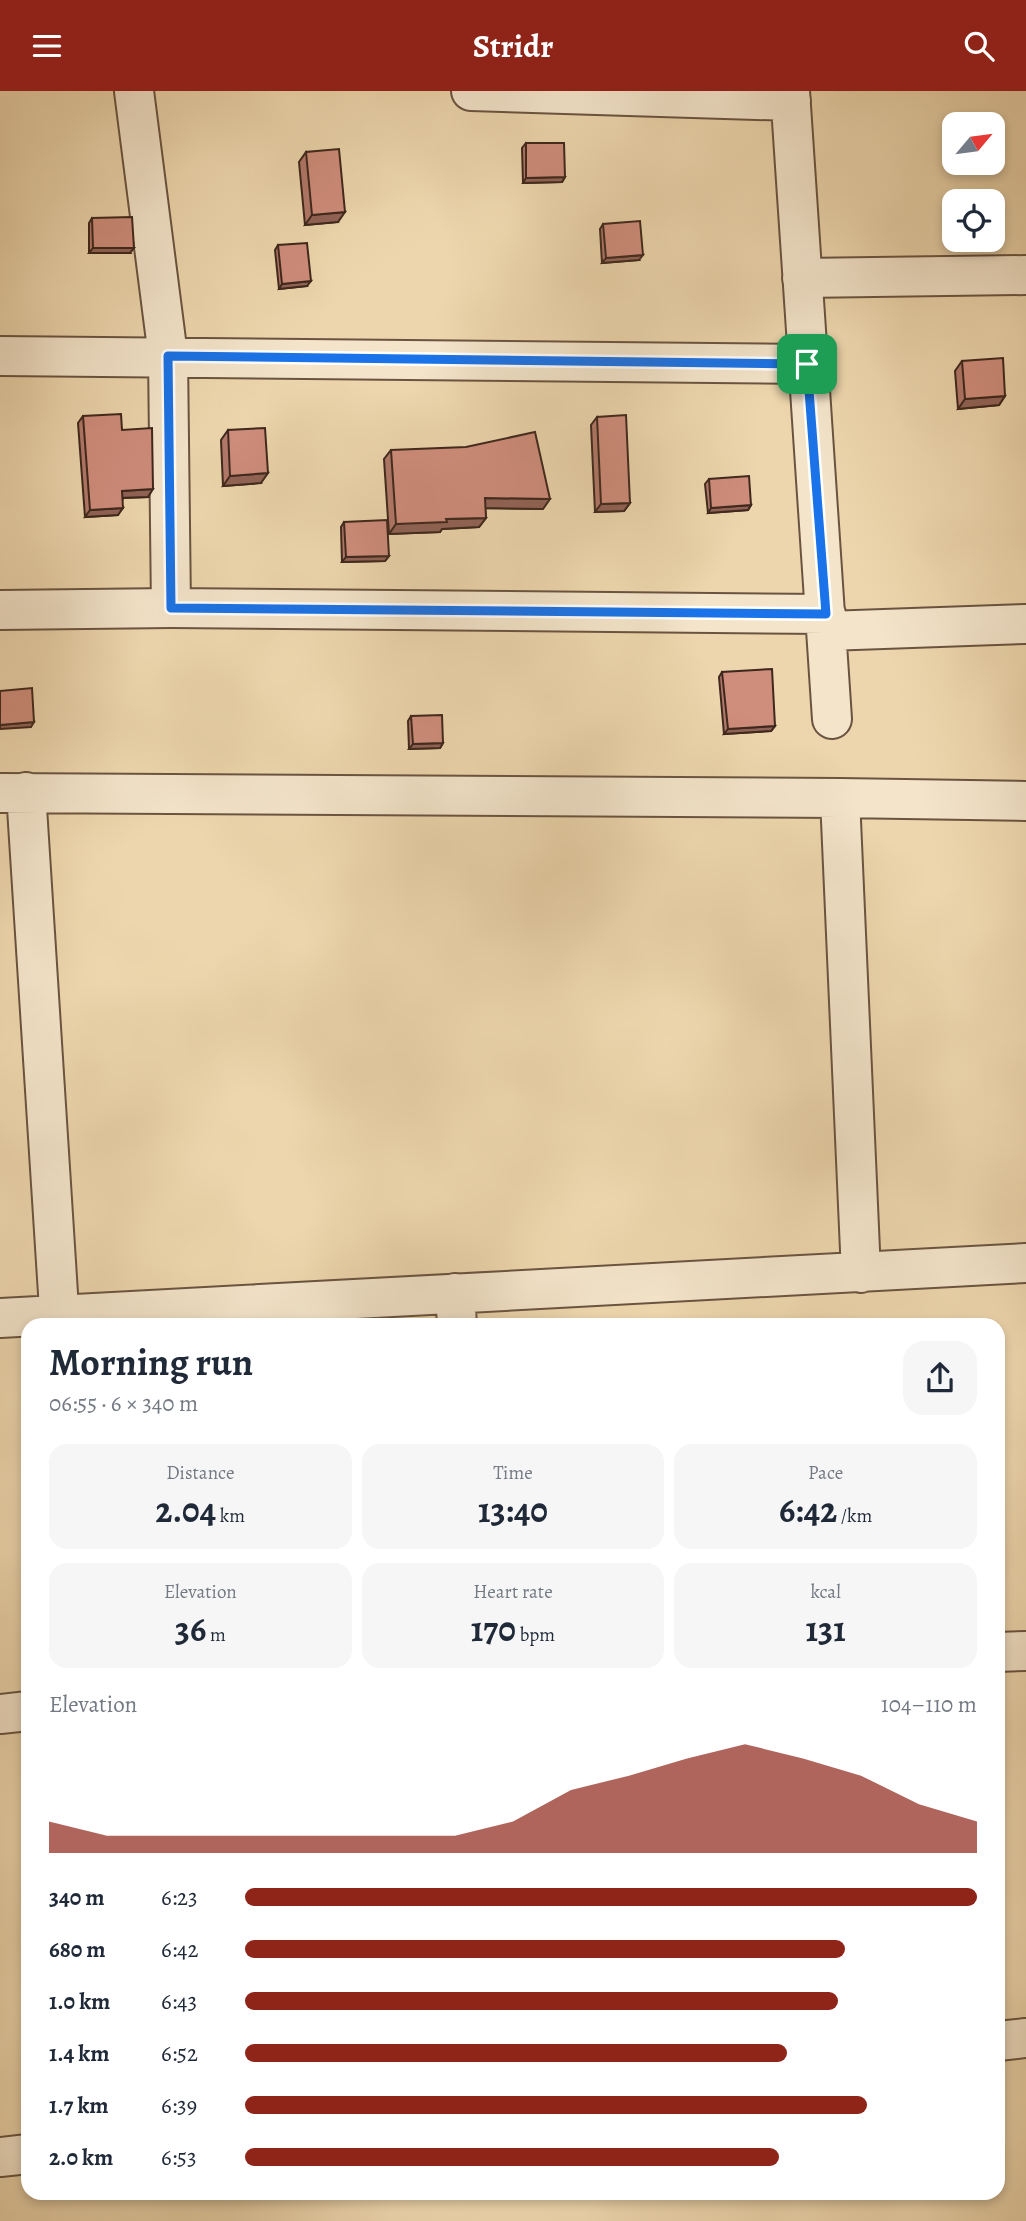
<!DOCTYPE html>
<html lang="en">
<head>
<meta charset="utf-8">
<style>
  :root { --surface:#fff; --page:#f6f6f7; --text:#1f2937; --muted:#747a83; --accent:#8f2418 }
  body { margin:0; font-family:Alegreya,serif; background:var(--page); color:var(--text); height:100vh; display:flex; flex-direction:column; font-size:26px; white-space:nowrap }
  * { box-sizing:border-box; margin:0 }
  p { font-size:23px; color:var(--muted) }
  .icon { flex:none; width:38px; height:38px; fill:none; stroke:currentColor; stroke-width:2; stroke-linecap:round; stroke-linejoin:round }
  .map { position:relative; flex:1; overflow:hidden }
  .panel { position:absolute; left:21px; top:1227px; width:984px; height:882px; display:flex; flex-direction:column; background:var(--surface); border-radius:21px; box-shadow:0 4px 10px #0003 }
  .panel>* { flex:none }
  .needle { width:46px; rotate:61deg }
  .tools { position:absolute; left:942px; top:21px; display:grid; gap:14px }
  .tools a { display:grid; place-items:center; width:63px; height:63px; border-radius:14px; background:var(--surface); box-shadow:0 4px 10px #0003; font-size:35px }
  .pin { position:absolute; display:grid; place-items:center; width:60px; height:60px; color:#fff; margin:-30px; border-radius:14px; box-shadow:0 4px 10px #0006 }
  .round { display:grid; place-items:center; flex:none; width:74px; height:74px; border-radius:21px; background:var(--page) }
  .headline { display:flex; align-items:center; justify-content:space-between; height:119px; padding:0 28px }
  h1 { font-size:38px; font-weight:600; line-height:52px }
  .stats { display:grid; grid-template-columns:repeat(3,1fr); gap:10px; height:119px; padding:7px 28px }
  .stats div { display:grid; align-content:center; border-radius:18px; background:var(--page); text-align:center }
  .stats b { font-size:35px; font-weight:600 }
  .stats small { font-size:19px; font-weight:400 }
  .stats p { font-size:19px }
  .chart { height:196px; padding:14px 28px }
  .chart p { display:flex; justify-content:space-between }
  .chart svg { width:100%; height:126px; margin-top:7px; fill:var(--accent); opacity:.7 }
  ul { padding:0 28px; list-style:none; font-size:23px }
  li { display:grid; grid-template-columns:112px 84px 1fr; align-items:center; height:52px }
  li i { height:18px; border-radius:9px; background:var(--accent) }
  header { display:flex; justify-content:space-between; align-items:center; height:91px; padding:0 28px; background:var(--accent); color:#fff; font-size:32px; font-weight:600 }
  .map>svg:first-child { display:block }
</style>
</head>
<body>
<header><svg class="icon" aria-label="menu" viewBox="0 0 24 24"><path d="M4 6h16M4 12h16M4 18h16"/></svg>Stridr<svg class="icon" aria-label="search" viewBox="0 0 24 24"><circle cx="10" cy="10" r="6"/><path d="M15 15l6 6"/></svg></header>
<div class="map">
<svg width="1026" height="2130" viewBox="0 0 1026 2130">
  <rect width="100%" height="100%" fill="#edd6ad"/>
  <filter id="stains"><feTurbulence type="fractalNoise" baseFrequency=".00286" numOctaves="4"/><feColorMatrix values="0 0 0 0 .2 0 0 0 0 .09 0 0 0 0 .02 0 0 0 .5 -.17"/></filter>
  <radialGradient id="worn" r=".72"><stop offset=".6" stop-color="#630" stop-opacity="0"/><stop offset="1" stop-color="#630" stop-opacity=".3"/></radialGradient>
  <g fill="none" stroke-linecap="round" stroke-linejoin="round">
    <defs>
      <path id="minor" d="M 134,0 L 168,265 L 171,517
        M 471,0 L 791,10
        M 790,0 L 832,628
        M 802,187 L 1026,184
        M 0,265 L 807,273
        M 0,519 L 171,517 L 826,523
        M 827,540 L 1026,533
        M 26,701 L 60,1234
        M 0,702 L 840,707 L 1026,710
        M 840,707 L 861,1182
        M 455,1202 L 457,1234
        M 0,1227 L 1026,1172
        M 998,1561 L 1026,1560
        M 0,1623 L 28,1620
        M 998,1950 L 1026,1947
        M 0,2066 L 28,2063"/>
    </defs>
    <use href="#minor" stroke="#6a5441" stroke-width="42"/>
    <use href="#minor" stroke="#f3e4ca" stroke-width="38"/>
  </g>
  <path fill="#b2796b" stroke="#3e281d" stroke-width="2" d="M 526,52 L 565,86 L 562,91 L 523,92 L 522,57 Z
    M 306,61 L 338,131 L 305,134 L 299,71 Z
    M 92,127 L 130,162 L 89,162 L 89,132 Z
    M 603,133 L 639,169 L 602,172 L 600,138 Z
    M 278,154 L 307,195 L 279,198 L 275,159 Z
    M 962,270 L 1005,305 L 999,314 L 958,318 L 955,280 Z
    M 83,325 L 122,339 L 148,406 L 123,407 L 118,424 L 85,426 L 78,332 Z
    M 597,326 L 630,412 L 624,420 L 595,421 L 591,334 Z
    M 228,339 L 261,392 L 223,395 L 221,349 Z
    M 391,359 L 543,418 L 485,417 L 486,427 L 479,436 L 442,438 L 440,441 L 389,443 L 384,368 Z
    M 709,388 L 751,414 L 748,419 L 708,422 L 705,393 Z
    M 344,431 L 389,465 L 385,470 L 342,471 L 341,436 Z
    M 722,581 L 775,635 L 771,640 L 724,643 L 719,586 Z
    M 411,625 L 443,652 L 440,657 L 409,658 L 408,630 Z"/>
  <path fill="#916357" stroke="#3e281d" stroke-width="2" d="M 565,86 L 562,91 L 523,92 L 526,87 Z
    M 345,121 L 338,131 L 305,134 L 312,124 Z
    M 93,157 L 134,157 L 130,162 L 89,162 Z
    M 643,164 L 639,169 L 602,172 L 606,167 Z
    M 311,190 L 307,195 L 279,198 L 282,193 Z
    M 1005,305 L 999,314 L 958,318 L 965,308 Z
    M 268,382 L 261,392 L 223,395 L 230,385 Z
    M 153,398 L 148,406 L 117,407 L 122,400 Z
    M 485,407 L 550,408 L 543,418 L 478,417 Z
    M 630,412 L 624,420 L 595,421 L 601,413 Z
    M 751,414 L 748,419 L 708,422 L 711,417 Z
    M 123,417 L 118,424 L 85,426 L 90,419 Z
    M 486,427 L 479,436 L 442,438 L 440,441 L 389,443 L 396,433 L 446,428 Z
    M 389,465 L 385,470 L 342,471 L 346,466 Z
    M 34,631 L 31,636 L 0,638 L 0,634 Z
    M 775,635 L 771,640 L 724,643 L 728,638 Z
    M 443,652 L 440,657 L 409,658 L 413,653 Z"/>
  <path fill="#cf8d7c" stroke="#3e281d" stroke-width="2" d="M 526,52 L 564,52 L 565,86 L 526,87 Z
    M 339,58 L 345,121 L 312,124 L 306,61 Z
    M 132,126 L 134,157 L 93,157 L 92,127 Z
    M 640,130 L 643,164 L 606,167 L 603,133 Z
    M 307,152 L 311,190 L 282,193 L 278,154 Z
    M 1003,267 L 1005,305 L 965,308 L 962,270 Z
    M 121,323 L 122,339 L 152,337 L 153,398 L 122,400 L 123,417 L 90,419 L 83,325 Z
    M 626,324 L 630,412 L 601,413 L 597,326 Z
    M 265,337 L 268,382 L 230,385 L 228,339 Z
    M 535,341 L 550,408 L 485,407 L 486,427 L 446,428 L 447,431 L 396,433 L 391,359 L 466,356 Z
    M 749,385 L 751,414 L 711,417 L 709,388 Z
    M 387,429 L 389,465 L 346,466 L 344,431 Z
    M 772,578 L 775,635 L 728,638 L 722,581 Z
    M 32,597 L 34,631 L 0,634 L 0,600 Z
    M 442,624 L 443,652 L 413,653 L 411,625 Z"/>
  <g fill="none" stroke-linecap="round" stroke-linejoin="round">
    <defs>
      <path id="route" d="M 168,265 L 807,273 L 826,523 L 171,517 Z"/>
    </defs>
    <use href="#route" stroke="#fff" stroke-width="14"/>
    <use href="#route" stroke="#1a73e8" stroke-width="9"/>
  </g>
  <rect width="100%" height="100%" filter="url(#stains)"/>
  <rect width="100%" height="100%" fill="url(#worn)"/>
</svg>
<div class="tools">
<a><svg class="needle" viewBox="-14 -14 28 28"><path d="M0-13l5 13h-10z" fill="#e53935"/><path d="M0 13l5-13h-10z" fill="#747a83"/></svg></a>
<a><svg class="icon" aria-label="locate" viewBox="0 0 24 24"><circle cx="12" cy="12" r="6"/><path d="M12 2v4M12 18v4M2 12h4M18 12h4"/></svg></a>
</div>
<div class="pin" style="left:807px;top:273px;background:#1e9e55"><svg class="icon" aria-label="arrive" viewBox="0 0 24 24"><path d="M6 21V4h12l-3 4 3 4H6"/></svg></div>
<section class="panel">
<div class="headline"><div><h1>Morning run</h1><p>06:55 · 6 × 340 m</p></div><a class="round"><svg class="icon" aria-label="share" viewBox="0 0 24 24"><path d="M12 15V3M7 8l5-5 5 5M5 13v7h14v-7"/></svg></a></div>
<div class="stats">
<div><p>Distance</p><b>2.04<small> km</small></b></div>
<div><p>Time</p><b>13:40</b></div>
<div><p>Pace</p><b>6:42<small> /km</small></b></div>
</div>
<div class="stats">
<div><p>Elevation</p><b>36<small> m</small></b></div>
<div><p>Heart rate</p><b>170<small> bpm</small></b></div>
<div><p>kcal</p><b>131</b></div>
</div>
<div class="chart"><p><span>Elevation</span>104–110 m</p>
<svg viewBox="0 0 160 44" preserveAspectRatio="none"><path d="M0 44V33L10 38L20 38L30 38L40 38L50 38L60 38L70 38L80 33L90 22L100 17L110 11L120 6L130 11L140 17L150 27L160 33V44z"/></svg>
</div>
<ul>
<li><b>340 m</b>6:23<i style="width:100%"></i></li>
<li><b>680 m</b>6:42<i style="width:82%"></i></li>
<li><b>1.0 km</b>6:43<i style="width:81%"></i></li>
<li><b>1.4 km</b>6:52<i style="width:74%"></i></li>
<li><b>1.7 km</b>6:39<i style="width:85%"></i></li>
<li><b>2.0 km</b>6:53<i style="width:73%"></i></li>
</ul>
</section>
</div>
</body>
</html>
